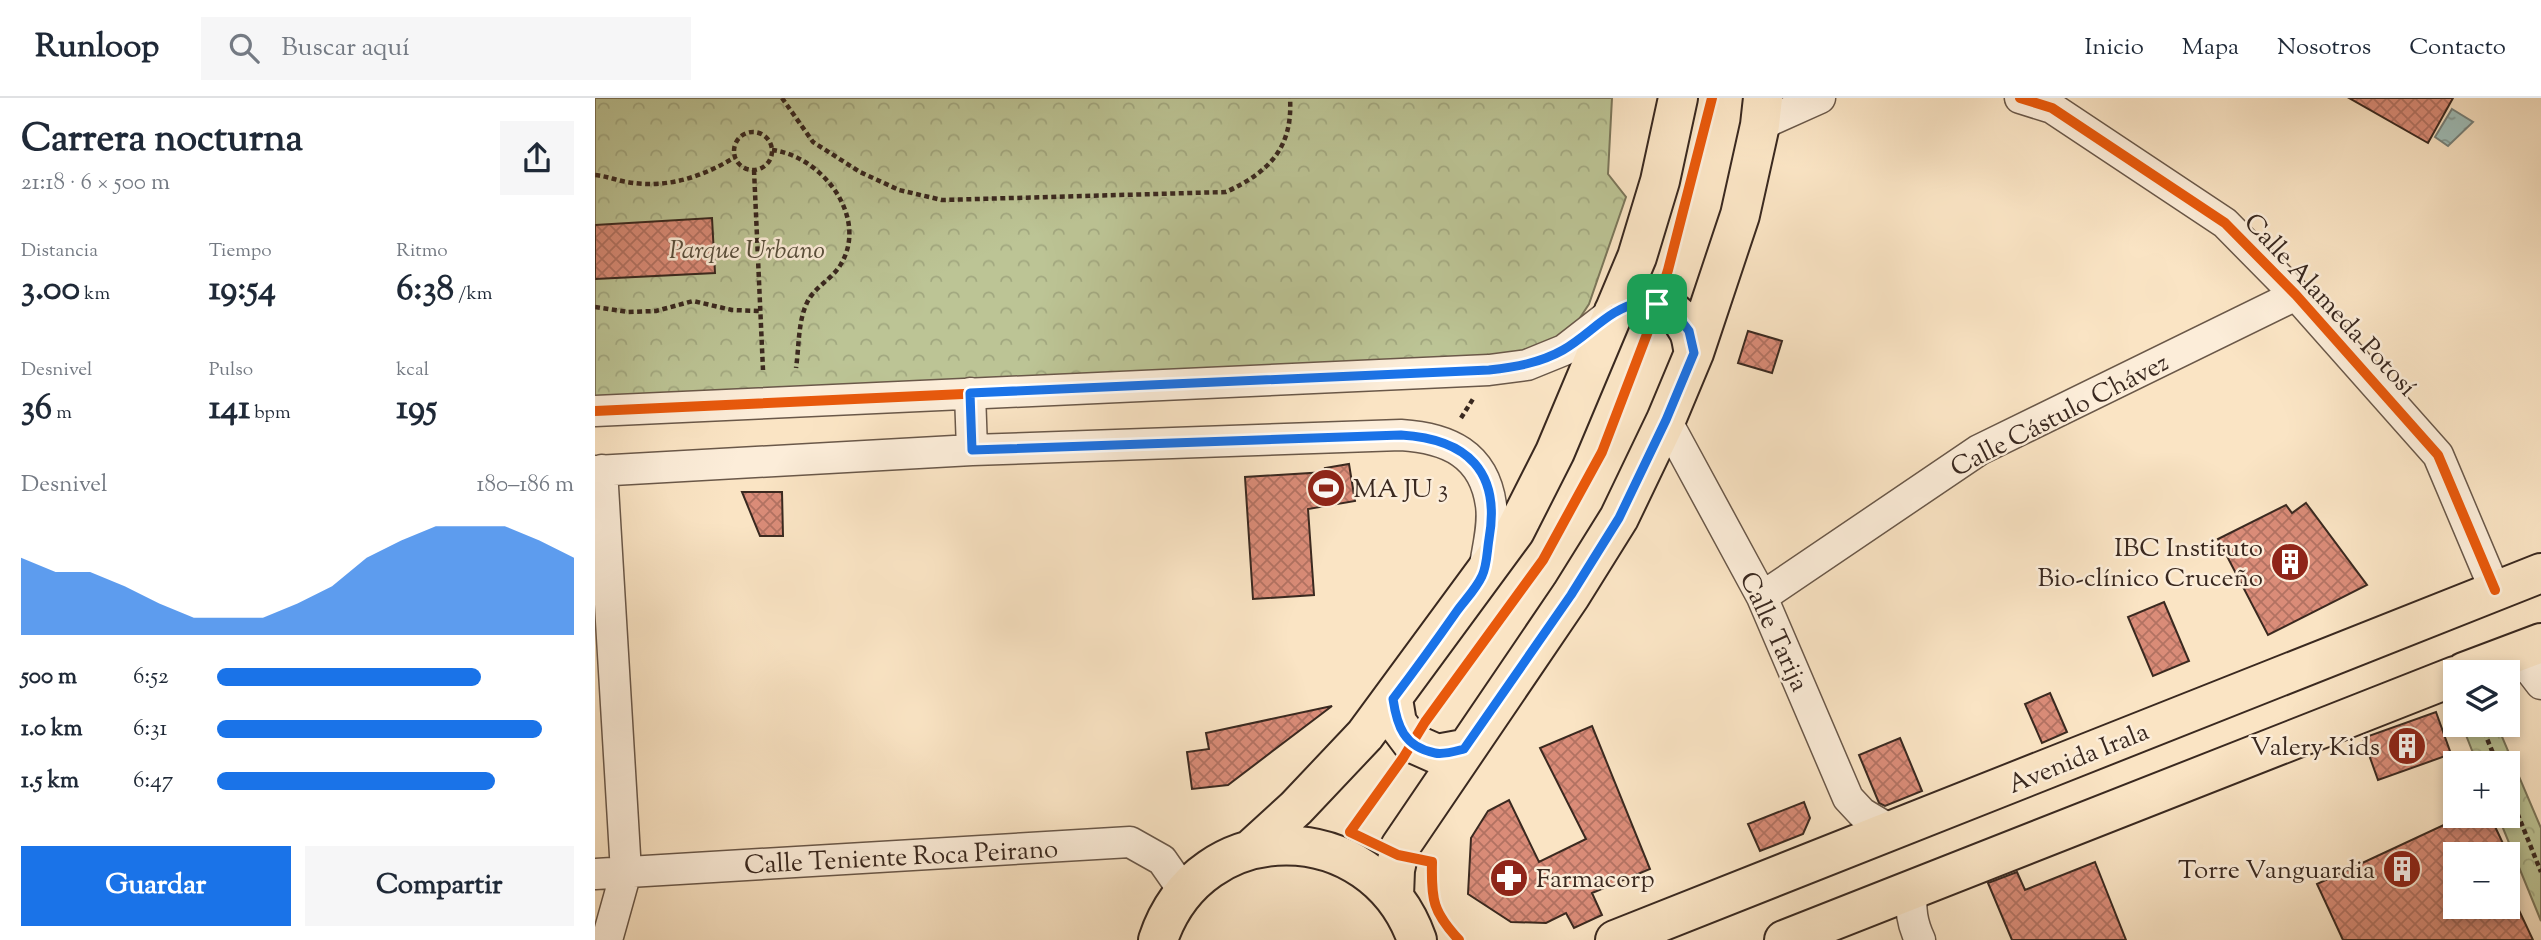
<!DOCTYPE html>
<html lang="es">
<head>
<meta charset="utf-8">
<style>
  :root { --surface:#fff; --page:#f6f6f7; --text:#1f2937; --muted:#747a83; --line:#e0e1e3; --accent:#1a73e8 }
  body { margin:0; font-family:"Sorts Mill Goudy",serif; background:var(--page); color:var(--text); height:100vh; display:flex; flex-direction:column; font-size:26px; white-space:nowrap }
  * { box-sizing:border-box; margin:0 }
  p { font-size:23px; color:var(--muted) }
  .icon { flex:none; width:38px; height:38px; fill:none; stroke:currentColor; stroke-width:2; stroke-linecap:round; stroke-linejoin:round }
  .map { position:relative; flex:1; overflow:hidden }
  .drawer { display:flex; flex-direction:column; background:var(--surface); width:595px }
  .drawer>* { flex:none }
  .controls { position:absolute; left:1848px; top:562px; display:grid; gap:14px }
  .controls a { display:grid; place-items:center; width:77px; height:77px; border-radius:0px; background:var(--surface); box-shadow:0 4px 10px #0003; font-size:35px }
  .pin { position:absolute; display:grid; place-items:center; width:60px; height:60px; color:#fff; margin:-30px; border-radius:14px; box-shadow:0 4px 10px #0006 }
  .round { display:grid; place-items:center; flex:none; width:74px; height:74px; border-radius:0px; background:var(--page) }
  .overview { display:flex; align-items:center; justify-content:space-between; height:119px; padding:0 21px }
  h1 { font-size:38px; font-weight:700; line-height:52px }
  .stats { display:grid; grid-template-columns:repeat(3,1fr); gap:10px; height:119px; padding:7px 21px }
  .stats div { display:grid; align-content:center }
  .stats b { font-size:35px; font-weight:700 }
  .stats small { font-size:19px; font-weight:400 }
  .stats p { font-size:19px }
  .chart { height:196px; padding:14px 21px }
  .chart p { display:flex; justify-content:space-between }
  .chart svg { width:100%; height:126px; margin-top:7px; fill:var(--accent); opacity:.7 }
  .button { display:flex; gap:14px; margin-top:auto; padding:14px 21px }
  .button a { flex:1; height:80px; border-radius:0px; background:var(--accent); color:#fff; font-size:28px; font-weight:700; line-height:80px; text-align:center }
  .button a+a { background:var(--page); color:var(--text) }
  ul { padding:0 21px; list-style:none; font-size:23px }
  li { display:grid; grid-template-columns:112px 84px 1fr; align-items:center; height:52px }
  li i { height:18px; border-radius:9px; background:var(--accent) }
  header { display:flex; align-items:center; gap:42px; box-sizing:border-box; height:98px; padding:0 35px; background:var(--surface); border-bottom:2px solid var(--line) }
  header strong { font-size:33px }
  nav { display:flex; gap:38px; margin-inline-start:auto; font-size:24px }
  .search { width:490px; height:63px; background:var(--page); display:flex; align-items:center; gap:18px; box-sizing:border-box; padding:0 24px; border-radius:0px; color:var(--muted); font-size:26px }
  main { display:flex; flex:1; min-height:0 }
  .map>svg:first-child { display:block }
</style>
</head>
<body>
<header>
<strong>Runloop</strong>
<div class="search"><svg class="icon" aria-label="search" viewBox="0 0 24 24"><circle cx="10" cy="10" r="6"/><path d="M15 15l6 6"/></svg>Buscar aquí</div>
<nav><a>Inicio</a><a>Mapa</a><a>Nosotros</a><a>Contacto</a></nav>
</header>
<main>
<section class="drawer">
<div class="overview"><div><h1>Carrera nocturna</h1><p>21:18 · 6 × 500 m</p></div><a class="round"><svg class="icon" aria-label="share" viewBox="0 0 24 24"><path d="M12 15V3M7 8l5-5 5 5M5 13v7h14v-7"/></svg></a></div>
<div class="stats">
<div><p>Distancia</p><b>3.00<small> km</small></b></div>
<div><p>Tiempo</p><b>19:54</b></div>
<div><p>Ritmo</p><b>6:38<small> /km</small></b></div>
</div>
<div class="stats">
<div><p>Desnivel</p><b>36<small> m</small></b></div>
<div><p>Pulso</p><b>141<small> bpm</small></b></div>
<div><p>kcal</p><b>195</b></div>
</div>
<div class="chart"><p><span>Desnivel</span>180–186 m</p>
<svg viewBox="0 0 160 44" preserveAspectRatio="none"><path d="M0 44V17L10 22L20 22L30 27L40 33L50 38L60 38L70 38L80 33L90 27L100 17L110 11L120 6L130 6L140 6L150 11L160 17V44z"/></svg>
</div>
<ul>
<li><b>500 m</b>6:52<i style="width:74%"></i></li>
<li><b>1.0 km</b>6:31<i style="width:91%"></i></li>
<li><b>1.5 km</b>6:47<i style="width:78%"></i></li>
</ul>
<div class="button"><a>Guardar</a><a>Compartir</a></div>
</section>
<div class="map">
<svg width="1946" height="842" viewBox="0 0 1946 842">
  <defs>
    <pattern id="forest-crowns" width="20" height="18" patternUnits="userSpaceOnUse" patternTransform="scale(1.75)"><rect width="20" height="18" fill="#bcc495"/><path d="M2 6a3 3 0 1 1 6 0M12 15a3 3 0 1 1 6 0" fill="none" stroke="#a2a880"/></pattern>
    <pattern id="water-ripples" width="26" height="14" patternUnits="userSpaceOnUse" patternTransform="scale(1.75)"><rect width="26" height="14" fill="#9fbeb9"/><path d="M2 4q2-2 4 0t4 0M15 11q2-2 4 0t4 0" fill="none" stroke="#839a96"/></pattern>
    <pattern id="building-cross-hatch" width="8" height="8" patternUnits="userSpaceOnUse" patternTransform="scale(1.75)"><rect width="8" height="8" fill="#da8c78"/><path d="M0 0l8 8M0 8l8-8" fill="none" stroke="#b27262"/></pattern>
  </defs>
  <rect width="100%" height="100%" fill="#fae4c4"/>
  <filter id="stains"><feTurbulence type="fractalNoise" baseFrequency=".00286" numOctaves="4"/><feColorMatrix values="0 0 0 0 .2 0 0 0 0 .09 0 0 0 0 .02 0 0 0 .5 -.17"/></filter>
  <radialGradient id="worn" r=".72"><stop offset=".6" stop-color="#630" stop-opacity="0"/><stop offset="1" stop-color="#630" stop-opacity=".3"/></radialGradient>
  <path fill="url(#forest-crowns)" stroke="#7b765a" stroke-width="2" d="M 0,0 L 1017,0 L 1013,76 L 1031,99 L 994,206 L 973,238 L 939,262 L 0,308 Z
    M 1867,627 L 1902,627 L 1946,730 L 1946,823 L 1903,718 L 1913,718 L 1913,665 L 1882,665 Z"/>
  <path fill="url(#water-ripples)" stroke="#77827c" stroke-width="2" d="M 1857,11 L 1878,24 L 1853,48 L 1840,39 Z"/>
  <path fill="url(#building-cross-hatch)" stroke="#3a2920" stroke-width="2" d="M 1754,0 L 1858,0 L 1833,45 Z
    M 117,120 L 120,175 L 0,181 L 0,127 Z
    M 1153,233 L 1187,243 L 1177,275 L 1143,265 Z
    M 754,366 L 760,403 L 713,411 L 719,497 L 658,501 L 650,379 L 731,374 L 730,370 Z
    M 147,394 L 187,394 L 188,438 L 165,438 Z
    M 1711,405 L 1772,487 L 1673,537 L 1623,441 L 1691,407 L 1697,415 Z
    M 1569,504 L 1594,563 L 1558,578 L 1533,519 Z
    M 1455,595 L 1472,634 L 1447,645 L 1430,606 Z
    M 737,608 L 633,687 L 597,691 L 592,654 L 614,651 L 611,635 Z
    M 1841,614 L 1856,656 L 1783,682 L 1768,640 Z
    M 997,628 L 1055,771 L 997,795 L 1007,817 L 979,830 L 971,815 L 951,825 L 916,824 L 873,796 L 876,740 L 893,713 L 914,702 L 944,764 L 991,741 L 945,650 Z
    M 1305,640 L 1327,693 L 1290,708 L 1284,705 L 1264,657 Z
    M 1209,704 L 1215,720 L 1208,736 L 1165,753 L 1153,726 Z
    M 1868,718 L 1895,718 L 1913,756 L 1860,756 L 1860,808 L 1922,808 L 1938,842 L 1748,842 L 1722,786 Z
    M 1500,764 L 1531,842 L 1417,842 L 1393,785 L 1422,774 L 1430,792 Z"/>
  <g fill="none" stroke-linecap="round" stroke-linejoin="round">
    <defs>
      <path id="minor" d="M 1425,0 L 1457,10 L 1630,125 L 1701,197 L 1843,357 L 1900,492
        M 1165,27 L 1225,0
        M 375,295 L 377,352
        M 0,313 L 894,272 L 932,267 L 969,252 L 1019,213
        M 1071,322 L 1167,499 L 1253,700 L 1267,715 L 1297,733
        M 7,372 L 31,774 L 12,842
        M 0,373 L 377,352 L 806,337 C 853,340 889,356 896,407 C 899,428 892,452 889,473
        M 1167,499 L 1384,352 L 1701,197
        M 1911,558 L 1936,573 L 1946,586
        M 0,776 L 535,744 L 567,762 L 590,795
        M 1317,792 C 1315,811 1317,825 1325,842"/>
      <path id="major" d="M 1019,213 C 1047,200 1078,203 1093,232 C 1097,239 1097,248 1099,255
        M 1869,574 L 1946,545
        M 798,601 L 802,625 L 817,645 L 842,656 L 869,651
        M 655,752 L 701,710 L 770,637 L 920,433 L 960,354 L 1042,159 L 1065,83 L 1083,0
        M 799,798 L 800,772 L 805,749 L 976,497 L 1024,420 L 1071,322 L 1099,255 L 1145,117 L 1165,27 L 1168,0
        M 563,842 C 605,715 778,717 822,842
        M 1020,842 L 1946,475
        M 1189,842 L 1860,578"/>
    </defs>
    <use href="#minor" stroke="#6a5849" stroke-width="33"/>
    <use href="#major" stroke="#3a2920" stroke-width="42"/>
    <path stroke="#3a2920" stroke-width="4.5" stroke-dasharray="5 3.5" stroke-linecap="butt" d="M 187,0 L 218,44 L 265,74 L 304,92 L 347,102 L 631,94 C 674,74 698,50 695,0
      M139 53a19 19 0 1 1 38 0a19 19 0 1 1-38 0Z
      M 177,52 C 227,58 274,119 246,166 C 237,182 218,189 211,207 C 203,225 204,250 201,270
      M 159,72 L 168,272
      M 0,77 C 10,78 18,81 27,83 C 68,92 106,80 140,59
      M 0,209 L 33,214 L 61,213 L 98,203 L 137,212 L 165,213
      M 866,320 L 878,301
      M 1886,626 L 1902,665
      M 1913,692 L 1946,774"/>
    <use href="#minor" stroke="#fcedd9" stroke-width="30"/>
    <use href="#major" stroke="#fae4c4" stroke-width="38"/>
    <defs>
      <path id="cycleway" d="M 1425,0 L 1457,10 L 1630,125 L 1701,197 L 1843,357 L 1900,492
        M 0,313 L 894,272 L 932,267 L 969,252 L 1019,213
        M 864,842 C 838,814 836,802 837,764 L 803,757 L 755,734 L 808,660 L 830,624 L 948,462 L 1007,354 L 1057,223 L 1073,172 L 1117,0"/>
    </defs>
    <use href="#cycleway" stroke="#fcedd9" stroke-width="15"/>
    <use href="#cycleway" stroke="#e8590c" stroke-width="10"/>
  </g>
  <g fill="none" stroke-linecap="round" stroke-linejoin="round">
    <defs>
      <path id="route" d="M 1047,204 L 1062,206 L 1081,216 L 1094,233 L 1099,255 L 1071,322 L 1024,420 L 976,497 L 869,651 C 861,653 849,657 840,655 C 809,649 802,628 798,601 C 820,572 841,543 862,513 C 870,502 881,491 887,478 C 892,468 892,453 894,441 C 906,373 872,341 806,337 L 377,352 L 375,295 L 894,272 C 920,269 945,265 968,252 C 996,236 1014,210 1047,204 Z"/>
    </defs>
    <use href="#route" stroke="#fff" stroke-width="14"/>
    <use href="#route" stroke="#1a73e8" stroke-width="9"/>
  </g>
  <defs>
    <symbol id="stadium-disc" viewBox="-11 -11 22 22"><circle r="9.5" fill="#8f2418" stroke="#fcedd9"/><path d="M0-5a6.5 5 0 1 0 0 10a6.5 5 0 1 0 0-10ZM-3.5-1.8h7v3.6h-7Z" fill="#fff"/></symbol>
    <symbol id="building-disc" viewBox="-11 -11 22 22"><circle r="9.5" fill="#8f2418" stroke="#fcedd9"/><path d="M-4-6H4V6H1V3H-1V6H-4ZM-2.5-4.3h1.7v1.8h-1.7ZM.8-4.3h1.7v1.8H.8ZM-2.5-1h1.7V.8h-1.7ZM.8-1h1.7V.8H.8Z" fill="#fff"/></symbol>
    <symbol id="pharmacy-disc" viewBox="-11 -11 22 22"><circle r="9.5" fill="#8f2418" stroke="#fcedd9"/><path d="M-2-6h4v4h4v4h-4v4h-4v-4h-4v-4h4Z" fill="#fff"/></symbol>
  </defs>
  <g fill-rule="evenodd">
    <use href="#stadium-disc" x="709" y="368" width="44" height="44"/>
    <use href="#building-disc" x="1673" y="442" width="44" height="44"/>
    <use href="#building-disc" x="1790" y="626" width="44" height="44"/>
    <use href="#building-disc" x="1785" y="749" width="44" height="44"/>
    <use href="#pharmacy-disc" x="892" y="758" width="44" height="44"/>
  </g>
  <g text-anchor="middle" stroke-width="5" stroke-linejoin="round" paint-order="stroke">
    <g font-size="26" font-style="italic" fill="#5a503d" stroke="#fcedd9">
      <text x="152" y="160">Parque Urbano</text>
    </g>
    <g font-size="26" fill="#3a2920" stroke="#fcedd9">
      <text transform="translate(1736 206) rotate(47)" y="9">Calle Alameda Potosí</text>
      <text transform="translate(1464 316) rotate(-27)" y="9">Calle Cástulo Chávez</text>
      <text transform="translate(1180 533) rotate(65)" y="9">Calle Tarija</text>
      <text transform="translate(1483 659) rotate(-22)" y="9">Avenida Irala</text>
      <text transform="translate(306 758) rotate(-3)" y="9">Calle Teniente Roca Peirano</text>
    </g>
    <g font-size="26" fill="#3a2920" stroke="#fcedd9" text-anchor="end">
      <text x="758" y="399" text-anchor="start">MA JU 3</text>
      <text x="1668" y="458">IBC Instituto<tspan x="1668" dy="30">Bio-clínico Cruceño</tspan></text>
      <text x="1785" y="657">Valery Kids</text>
      <text x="1780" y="780">Torre Vanguardia</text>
      <text x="941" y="789" text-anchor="start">Farmacorp</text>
    </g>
  </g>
  <rect width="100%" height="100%" filter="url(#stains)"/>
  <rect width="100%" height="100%" fill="url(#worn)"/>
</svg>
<div class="controls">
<a><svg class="icon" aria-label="layers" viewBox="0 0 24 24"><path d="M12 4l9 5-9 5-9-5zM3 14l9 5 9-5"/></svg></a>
<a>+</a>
<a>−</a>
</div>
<div class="pin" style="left:1062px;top:206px;background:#1e9e55"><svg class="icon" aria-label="arrive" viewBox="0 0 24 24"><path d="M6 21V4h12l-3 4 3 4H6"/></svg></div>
</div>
</main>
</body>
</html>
